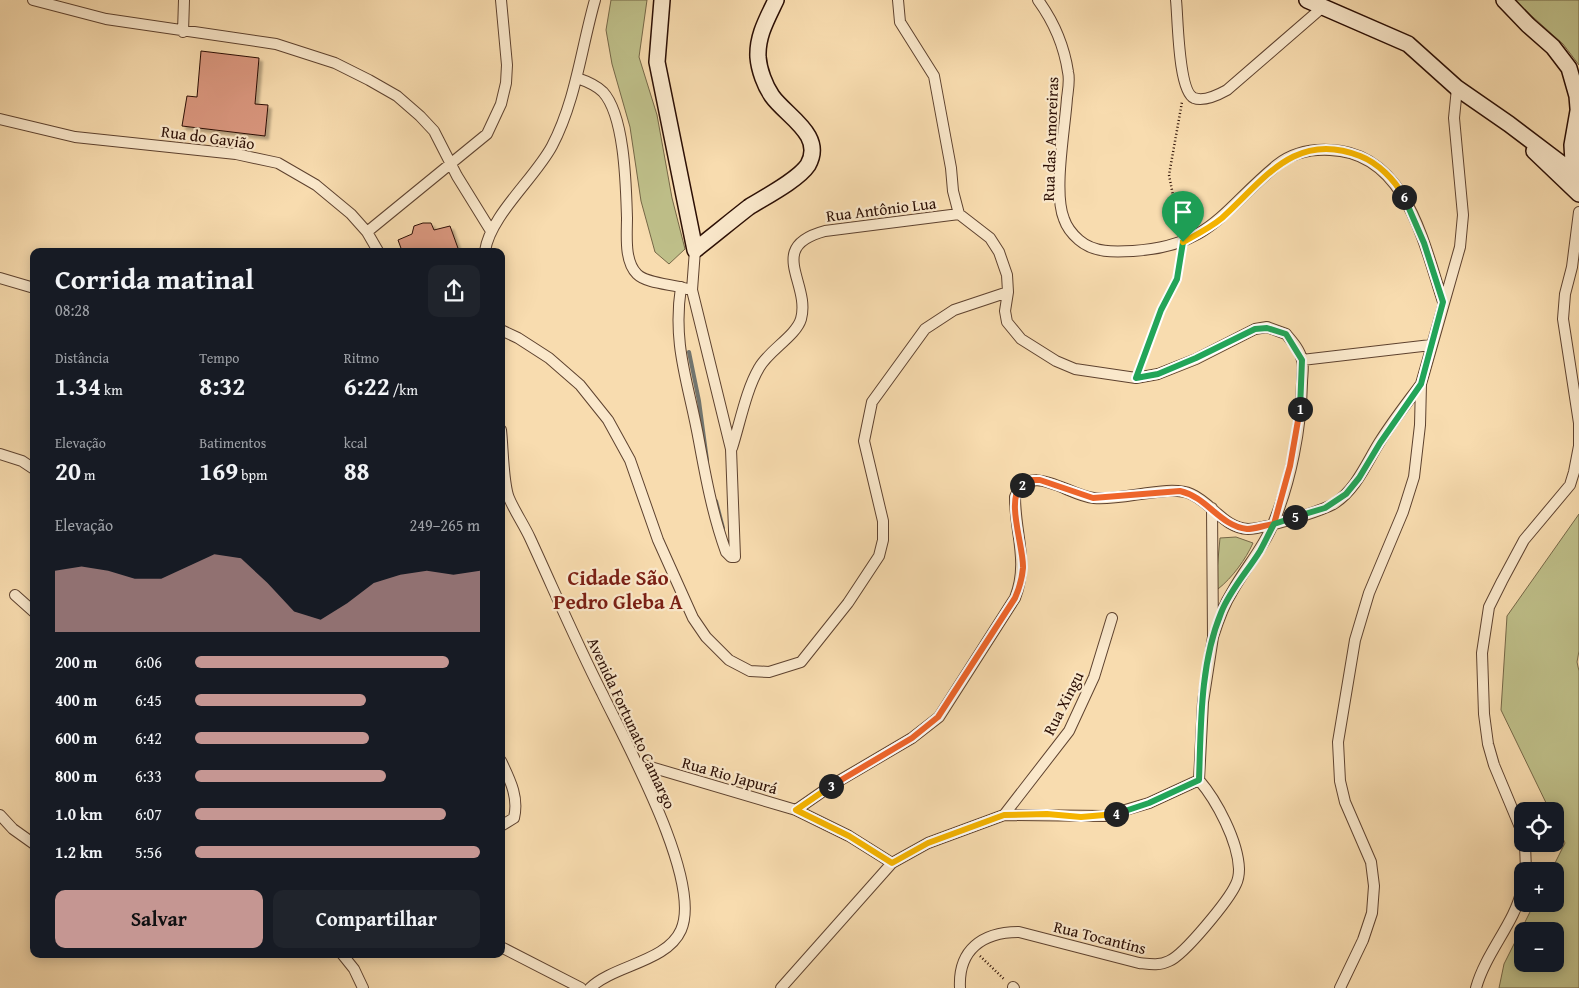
<!DOCTYPE html>
<html lang="pt">
<head>
<meta charset="utf-8">
<style>
  :root { --surface:#171b24; --page:#20242c; --text:#f1f3f6; --muted:#9ea1a6; --accent:#c59692 }
  body { margin:0; font-family:"Gentium Book Plus",serif; background:var(--page); color:var(--text); height:100vh; display:flex; flex-direction:column; font-size:19px; white-space:nowrap }
  * { box-sizing:border-box; margin:0 }
  p { font-size:16px; color:var(--muted) }
  .icon { flex:none; width:28px; height:28px; fill:none; stroke:currentColor; stroke-width:2; stroke-linecap:round; stroke-linejoin:round }
  .map { position:relative; flex:1; overflow:hidden }
  .drawer { position:absolute; left:30px; top:248px; width:475px; height:710px; display:flex; flex-direction:column; background:var(--surface); border-radius:10px; box-shadow:0 2px 12px #0003 }
  .drawer>* { flex:none }
  .buttons { position:absolute; left:1514px; top:802px; display:grid; gap:10px }
  .buttons a { display:grid; place-items:center; width:50px; height:50px; border-radius:10px; background:var(--surface); box-shadow:0 2px 12px #0003; font-size:25px }
  .pin { position:absolute; display:grid; place-items:center; width:42px; height:42px; color:#fff; margin:-51px -21px; border-radius:50% 50% 50% 0; rotate:-45deg; box-shadow:0 0 5px #0007 }
  .pin .icon { rotate:45deg }
  .km { position:absolute; width:25px; height:25px; margin:-12px; border-radius:50%; background:#222; color:#fff; font-size:14px; line-height:25px; text-align:center }
  .round { display:grid; place-items:center; flex:none; width:52px; height:52px; border-radius:10px; background:var(--page) }
  .headline { display:flex; align-items:center; justify-content:space-between; height:85px; padding:0 25px }
  h1 { font-size:28px; font-weight:700; line-height:38px }
  .metrics { display:grid; grid-template-columns:repeat(3,1fr); gap:8px; height:85px; padding:5px 25px }
  .metrics div { display:grid; align-content:center }
  .metrics b { font-size:25px; font-weight:700 }
  .metrics small { font-size:14px; font-weight:400 }
  .metrics p { font-size:14px }
  .chart { height:140px; padding:10px 25px }
  .chart p { display:flex; justify-content:space-between }
  .chart svg { width:100%; height:90px; margin-top:5px; fill:var(--accent); opacity:.7 }
  .cta { display:flex; gap:10px; margin-top:auto; padding:10px 25px }
  .cta a { flex:1; height:58px; border-radius:10px; background:var(--accent); color:#111; font-size:20px; font-weight:700; line-height:58px; text-align:center }
  .cta a+a { background:var(--page); color:var(--text) }
  ul { padding:0 25px; list-style:none; font-size:16px }
  li { display:grid; grid-template-columns:80px 60px 1fr; align-items:center; height:38px }
  li i { height:12px; border-radius:6px; background:var(--accent) }
  .map>svg:first-child { display:block }
</style>
</head>
<body>
<div class="map">
<svg width="1579" height="988" viewBox="0 0 1579 988">
  <defs>
    <filter id="shadow"><feDropShadow dx="3.5" dy="3.5" stdDeviation="1" flood-color="#0004"/></filter>
  </defs>
  <rect width="100%" height="100%" fill="#f8dcaf"/>
  <filter id="stains"><feTurbulence type="fractalNoise" baseFrequency=".004" numOctaves="4"/><feColorMatrix values="0 0 0 0 .2 0 0 0 0 .09 0 0 0 0 .02 0 0 0 .5 -.17"/></filter>
  <radialGradient id="worn" r=".72"><stop offset=".6" stop-color="#630" stop-opacity="0"/><stop offset="1" stop-color="#630" stop-opacity=".3"/></radialGradient>
  <path fill="#bfc08a" stroke="#756747" fill-rule="evenodd" d="M 611,0 L 647,0 L 639,57 L 657,115 L 672,198 L 685,249 L 669,264 L 655,252 L 641,201 L 630,127 L 612,64 L 606,30 Z
    M 1514,0 L 1579,0 L 1579,65 L 1563,44 Z
    M 1579,514 L 1579,651 L 1577,662 L 1579,671 L 1579,988 L 1499,988 L 1504,964 L 1534,904 L 1555,904 L 1555,871 L 1551,871 L 1565,843 L 1555,821 L 1555,811 L 1550,811 L 1501,710 L 1507,616 ZM 1522,931 L 1555,931 L 1555,964 L 1522,964 Z
    M 1236,537 L 1253,543 C 1246,559 1232,578 1218,589 L 1216,582 L 1220,538 Z"/>
  <g fill="none" stroke-linecap="round" stroke-linejoin="round">
    <path stroke="#72756f" stroke-width="4" d="M 689,352 L 699,401 L 707,460
      M 716,501 L 723,528"/>
  </g>
  <path fill="#db9880" stroke="#2b0e04" filter="url(#shadow)" d="M 201,51 L 259,58 L 255,104 L 268,105 L 265,136 L 182,126 L 187,96 L 197,97 Z
    M 423,223 L 431,223 L 434,230 L 450,226 L 459,251 L 402,251 L 398,240 L 412,234 L 414,226 Z"/>
  <g fill="none" stroke-linecap="round" stroke-linejoin="round">
    <defs>
      <path id="lane" d="M 1136,378 L 1161,310 L 1177,279 L 1183,243"/>
      <path id="street" d="M 33,0 L 106,19 L 276,44 L 335,63 L 369,80 L 397,96 L 420,116 L 434,131 L 457,176 L 491,231
        M 898,0 L 900,22 L 934,76 L 951,168 L 953,191 L 959,214 L 990,238 L 999,252 L 1007,275 L 1008,292 L 1005,311 L 1007,322 L 1021,339 L 1056,361 L 1075,369 L 1136,378 L 1158,374 L 1196,359 L 1255,329 L 1267,327 L 1286,334 C 1292,341 1300,350 1302,360 C 1304,366 1302,376 1302,383 C 1301,429 1291,481 1273,524 C 1263,549 1245,568 1232,592 C 1223,606 1218,621 1213,637
        M 1038,0 C 1054,22 1064,45 1068,72 C 1070,80 1068,90 1067,98 C 1065,129 1053,192 1064,219 C 1067,228 1072,234 1079,240 C 1094,253 1114,252 1133,251 C 1212,246 1223,209 1277,165 C 1293,152 1311,149 1330,150 C 1406,152 1424,244 1443,302
        M 1176,0 C 1178,17 1178,91 1194,98 C 1204,102 1218,95 1227,90 L 1324,6
        M 183,32 L 184,0
        M 577,78 C 586,81 596,85 603,92 C 625,116 626,187 627,218 C 627,235 624,261 637,274 C 647,284 673,284 687,289
        M 0,119 L 75,137 L 236,154 L 278,163 L 316,185 L 351,214 L 367,232 L 378,251
        M 367,232 L 487,134 L 501,104 L 506,83 L 507,65 L 501,0
        M 485,251 C 490,216 535,178 552,146 C 576,100 581,49 595,0
        M 0,278 L 34,288
        M 681,287 C 672,346 689,384 699,441 C 706,479 713,516 726,552 L 731,557 L 735,557 L 731,449 L 692,290 L 695,250
        M 501,330 L 518,338 L 549,358 L 580,385 L 608,420 L 630,460 L 658,540 L 693,618 L 706,637 L 729,660 L 750,671 L 769,672 L 801,662 L 848,603 L 879,556 L 883,540 L 883,521 L 864,441 L 872,402 L 925,329 L 954,310 L 1008,292
        M 1302,360 L 1431,345
        M 501,430 C 503,447 503,484 509,498 C 515,512 524,525 530,538 C 554,590 576,642 602,693 C 625,741 703,881 681,930 C 667,962 614,965 590,988
        M 732,448 C 740,423 746,390 759,368 C 768,351 796,336 801,319 C 811,283 765,247 825,231 L 959,214
        M 0,454 L 22,461 L 34,469
        M 15,595 L 34,612
        M 501,761 C 510,780 519,797 514,818 L 501,826
        M 637,763 L 796,810 L 849,836 L 892,863
        M 796,810 L 832,785 L 912,738 L 939,717 L 1015,598 C 1029,562 1015,534 1015,497 C 1030,460 1068,496 1094,498 C 1122,501 1169,484 1191,494 C 1212,503 1224,528 1248,529 C 1262,529 1323,511 1335,503 C 1356,489 1366,464 1379,443 C 1392,422 1407,403 1421,384
        M 0,815 L 13,829 L 34,844
        M 1004,815 L 1069,731 L 1094,677 L 1112,618
        M 1522,832 L 1494,765 L 1488,744 L 1484,714 L 1482,653 L 1489,607 L 1502,581 L 1524,540 L 1570,485 L 1574,472 L 1579,446 L 1579,423 L 1563,319 L 1565,294 L 1572,267 L 1579,212
        M 1525,844 L 1526,871
        M 501,947 L 581,988
        M 342,954 L 354,969 L 363,988
        M 1013,987 L 1014,988
        M 781,988 L 892,863 L 928,843 L 1004,815 L 1105,816 L 1149,803 L 1199,780
        M 960,988 C 958,950 982,932 1019,932 L 1139,963 C 1149,964 1159,966 1169,961 C 1184,955 1229,900 1236,884 C 1238,880 1239,874 1239,869 C 1238,841 1217,801 1199,780 L 1203,702 L 1213,637 L 1212,508
        M 1340,988 L 1363,940 L 1372,913 L 1374,886 L 1371,862 L 1345,802 L 1340,781 L 1338,742 L 1355,640 L 1369,593 L 1403,512 L 1414,477 L 1420,425 L 1421,384 L 1460,247 L 1463,215 L 1454,118 L 1457,88
        M 1476,988 C 1486,952 1515,923 1522,889"/>
      <path id="secondary" d="M 662,0 L 657,62 L 695,250 C 713,236 731,221 749,207 C 765,197 798,180 808,165 C 825,135 786,116 772,96 C 765,86 759,70 758,57 C 757,36 767,19 776,0
        M 1307,0 L 1408,44 L 1457,88 L 1509,124 L 1579,177
        M 1504,0 L 1528,25 L 1553,47 L 1569,68 L 1577,96 L 1579,120
        M 1534,151 L 1579,194
        M 1574,179 L 1572,145 L 1578,111"/>
    </defs>
    <use href="#lane" stroke="#5e422f" stroke-width="8"/>
    <use href="#street" stroke="#5e422f" stroke-width="12"/>
    <use href="#secondary" stroke="#2b0e04" stroke-width="18"/>
    <path stroke="#2b0e04" stroke-width="2.5" stroke-dasharray="1 2.5" stroke-linecap="butt" d="M 1180,231 L 1169,175 L 1182,102
      M 980,956 L 1005,980"/>
    <use href="#lane" stroke="#fae8cb" stroke-width="5"/>
    <use href="#street" stroke="#fae8cb" stroke-width="10"/>
    <use href="#secondary" stroke="#fae8cb" stroke-width="15"/>
  </g>
  <g fill="none" stroke-linecap="round" stroke-linejoin="round">
    <defs>
      <path id="split-1" d="M 1183,242 L 1177,279 L 1161,310 L 1136,378 L 1158,374 L 1196,358 L 1255,329 L 1267,328 L 1286,334 L 1302,360 L 1300,409"/>
      <path id="split-2" d="M 1022,485 L 1032,480 L 1040,480 L 1093,498 L 1180,491 C 1207,497 1220,526 1247,529 C 1255,529 1265,525 1274,524 L 1290,466 L 1300,409"/>
      <path id="split-3" d="M 831,786 L 912,738 L 938,717 L 1015,598 C 1019,589 1022,579 1023,568 C 1024,547 1005,499 1022,485"/>
      <path id="split-4" d="M 831,786 L 796,810 L 849,836 L 892,863 L 928,843 L 1004,815 L 1047,814 L 1081,817 L 1116,814"/>
      <path id="split-5" d="M 1116,814 L 1149,803 L 1199,780 C 1201,725 1200,664 1221,613 C 1230,590 1247,572 1260,551 C 1265,542 1269,533 1274,524 L 1295,517"/>
      <path id="split-6" d="M 1295,517 L 1325,508 L 1346,494 L 1359,478 L 1380,443 L 1421,384 L 1443,302 L 1424,243 L 1404,197"/>
      <path id="split-7" d="M 1183,242 C 1196,235 1210,228 1222,218 C 1264,180 1295,130 1360,156 C 1378,163 1395,180 1404,197"/>
    </defs>
    <use href="#split-1" stroke="#fff" stroke-width="10"/>
    <use href="#split-2" stroke="#fff" stroke-width="10"/>
    <use href="#split-3" stroke="#fff" stroke-width="10"/>
    <use href="#split-4" stroke="#fff" stroke-width="10"/>
    <use href="#split-5" stroke="#fff" stroke-width="10"/>
    <use href="#split-6" stroke="#fff" stroke-width="10"/>
    <use href="#split-7" stroke="#fff" stroke-width="10"/>
    <use href="#split-1" stroke="#22a559" stroke-width="6"/>
    <use href="#split-2" stroke="#f0652b" stroke-width="6"/>
    <use href="#split-3" stroke="#f0652b" stroke-width="6"/>
    <use href="#split-4" stroke="#f5b400" stroke-width="6"/>
    <use href="#split-5" stroke="#22a559" stroke-width="6"/>
    <use href="#split-6" stroke="#22a559" stroke-width="6"/>
    <use href="#split-7" stroke="#f5b400" stroke-width="6"/>
  </g>
  <g text-anchor="middle" stroke-width="4.5" stroke-linejoin="round" paint-order="stroke">
    <g font-size="16" fill="#2b0e04" stroke="#fae8cb">
      <text transform="translate(208 137) rotate(8)" y="6">Rua do Gavião</text>
      <text transform="translate(1050 139) rotate(-88)" y="6">Rua das Amoreiras</text>
      <text transform="translate(881 209) rotate(-7)" y="6">Rua Antônio Lua</text>
      <text transform="translate(1063 703) rotate(-63)" y="6">Rua Xingu</text>
      <text transform="translate(632 723) rotate(65)" y="6">Avenida Fortunato Camargo</text>
      <text transform="translate(730 775) rotate(16)" y="6">Rua Rio Japurá</text>
      <text transform="translate(1100 937) rotate(14)" y="6">Rua Tocantins</text>
    </g>
    <g font-size="21" font-weight="bold" fill="#7a1f14" stroke="#fae8cb">
      <text x="618" y="585">Cidade São<tspan x="618" dy="24">Pedro Gleba A</tspan></text>
    </g>
  </g>
  <rect width="100%" height="100%" filter="url(#stains)"/>
  <rect width="100%" height="100%" fill="url(#worn)"/>
</svg>
<div class="buttons">
<a><svg class="icon" aria-label="locate" viewBox="0 0 24 24"><circle cx="12" cy="12" r="6"/><path d="M12 2v4M12 18v4M2 12h4M18 12h4"/></svg></a>
<a>+</a>
<a>−</a>
</div>
<div class="pin" style="left:1183px;top:242px;background:#1e9e55"><svg class="icon" aria-label="arrive" viewBox="0 0 24 24"><path d="M6 21V4h12l-3 4 3 4H6"/></svg></div>
<b class="km" style="left:1300px;top:409px">1</b>
<b class="km" style="left:1022px;top:485px">2</b>
<b class="km" style="left:831px;top:786px">3</b>
<b class="km" style="left:1116px;top:814px">4</b>
<b class="km" style="left:1295px;top:517px">5</b>
<b class="km" style="left:1404px;top:197px">6</b>
<section class="drawer">
<div class="headline"><div><h1>Corrida matinal</h1><p>08:28</p></div><a class="round"><svg class="icon" aria-label="share" viewBox="0 0 24 24"><path d="M12 15V3M7 8l5-5 5 5M5 13v7h14v-7"/></svg></a></div>
<div class="metrics">
<div><p>Distância</p><b>1.34<small> km</small></b></div>
<div><p>Tempo</p><b>8:32</b></div>
<div><p>Ritmo</p><b>6:22<small> /km</small></b></div>
</div>
<div class="metrics">
<div><p>Elevação</p><b>20<small> m</small></b></div>
<div><p>Batimentos</p><b>169<small> bpm</small></b></div>
<div><p>kcal</p><b>88</b></div>
</div>
<div class="chart"><p><span>Elevação</span>249–265 m</p>
<svg viewBox="0 0 160 44" preserveAspectRatio="none"><path d="M0 44V14L10 12L20 14L30 18L40 18L50 12L60 6L70 8L80 20L90 34L100 38L110 30L120 20L130 16L140 14L150 16L160 14V44z"/></svg>
</div>
<ul>
<li><b>200 m</b>6:06<i style="width:89%"></i></li>
<li><b>400 m</b>6:45<i style="width:60%"></i></li>
<li><b>600 m</b>6:42<i style="width:61%"></i></li>
<li><b>800 m</b>6:33<i style="width:67%"></i></li>
<li><b>1.0 km</b>6:07<i style="width:88%"></i></li>
<li><b>1.2 km</b>5:56<i style="width:100%"></i></li>
</ul>
<div class="cta"><a>Salvar</a><a>Compartilhar</a></div>
</section>
</div>
</body>
</html>
